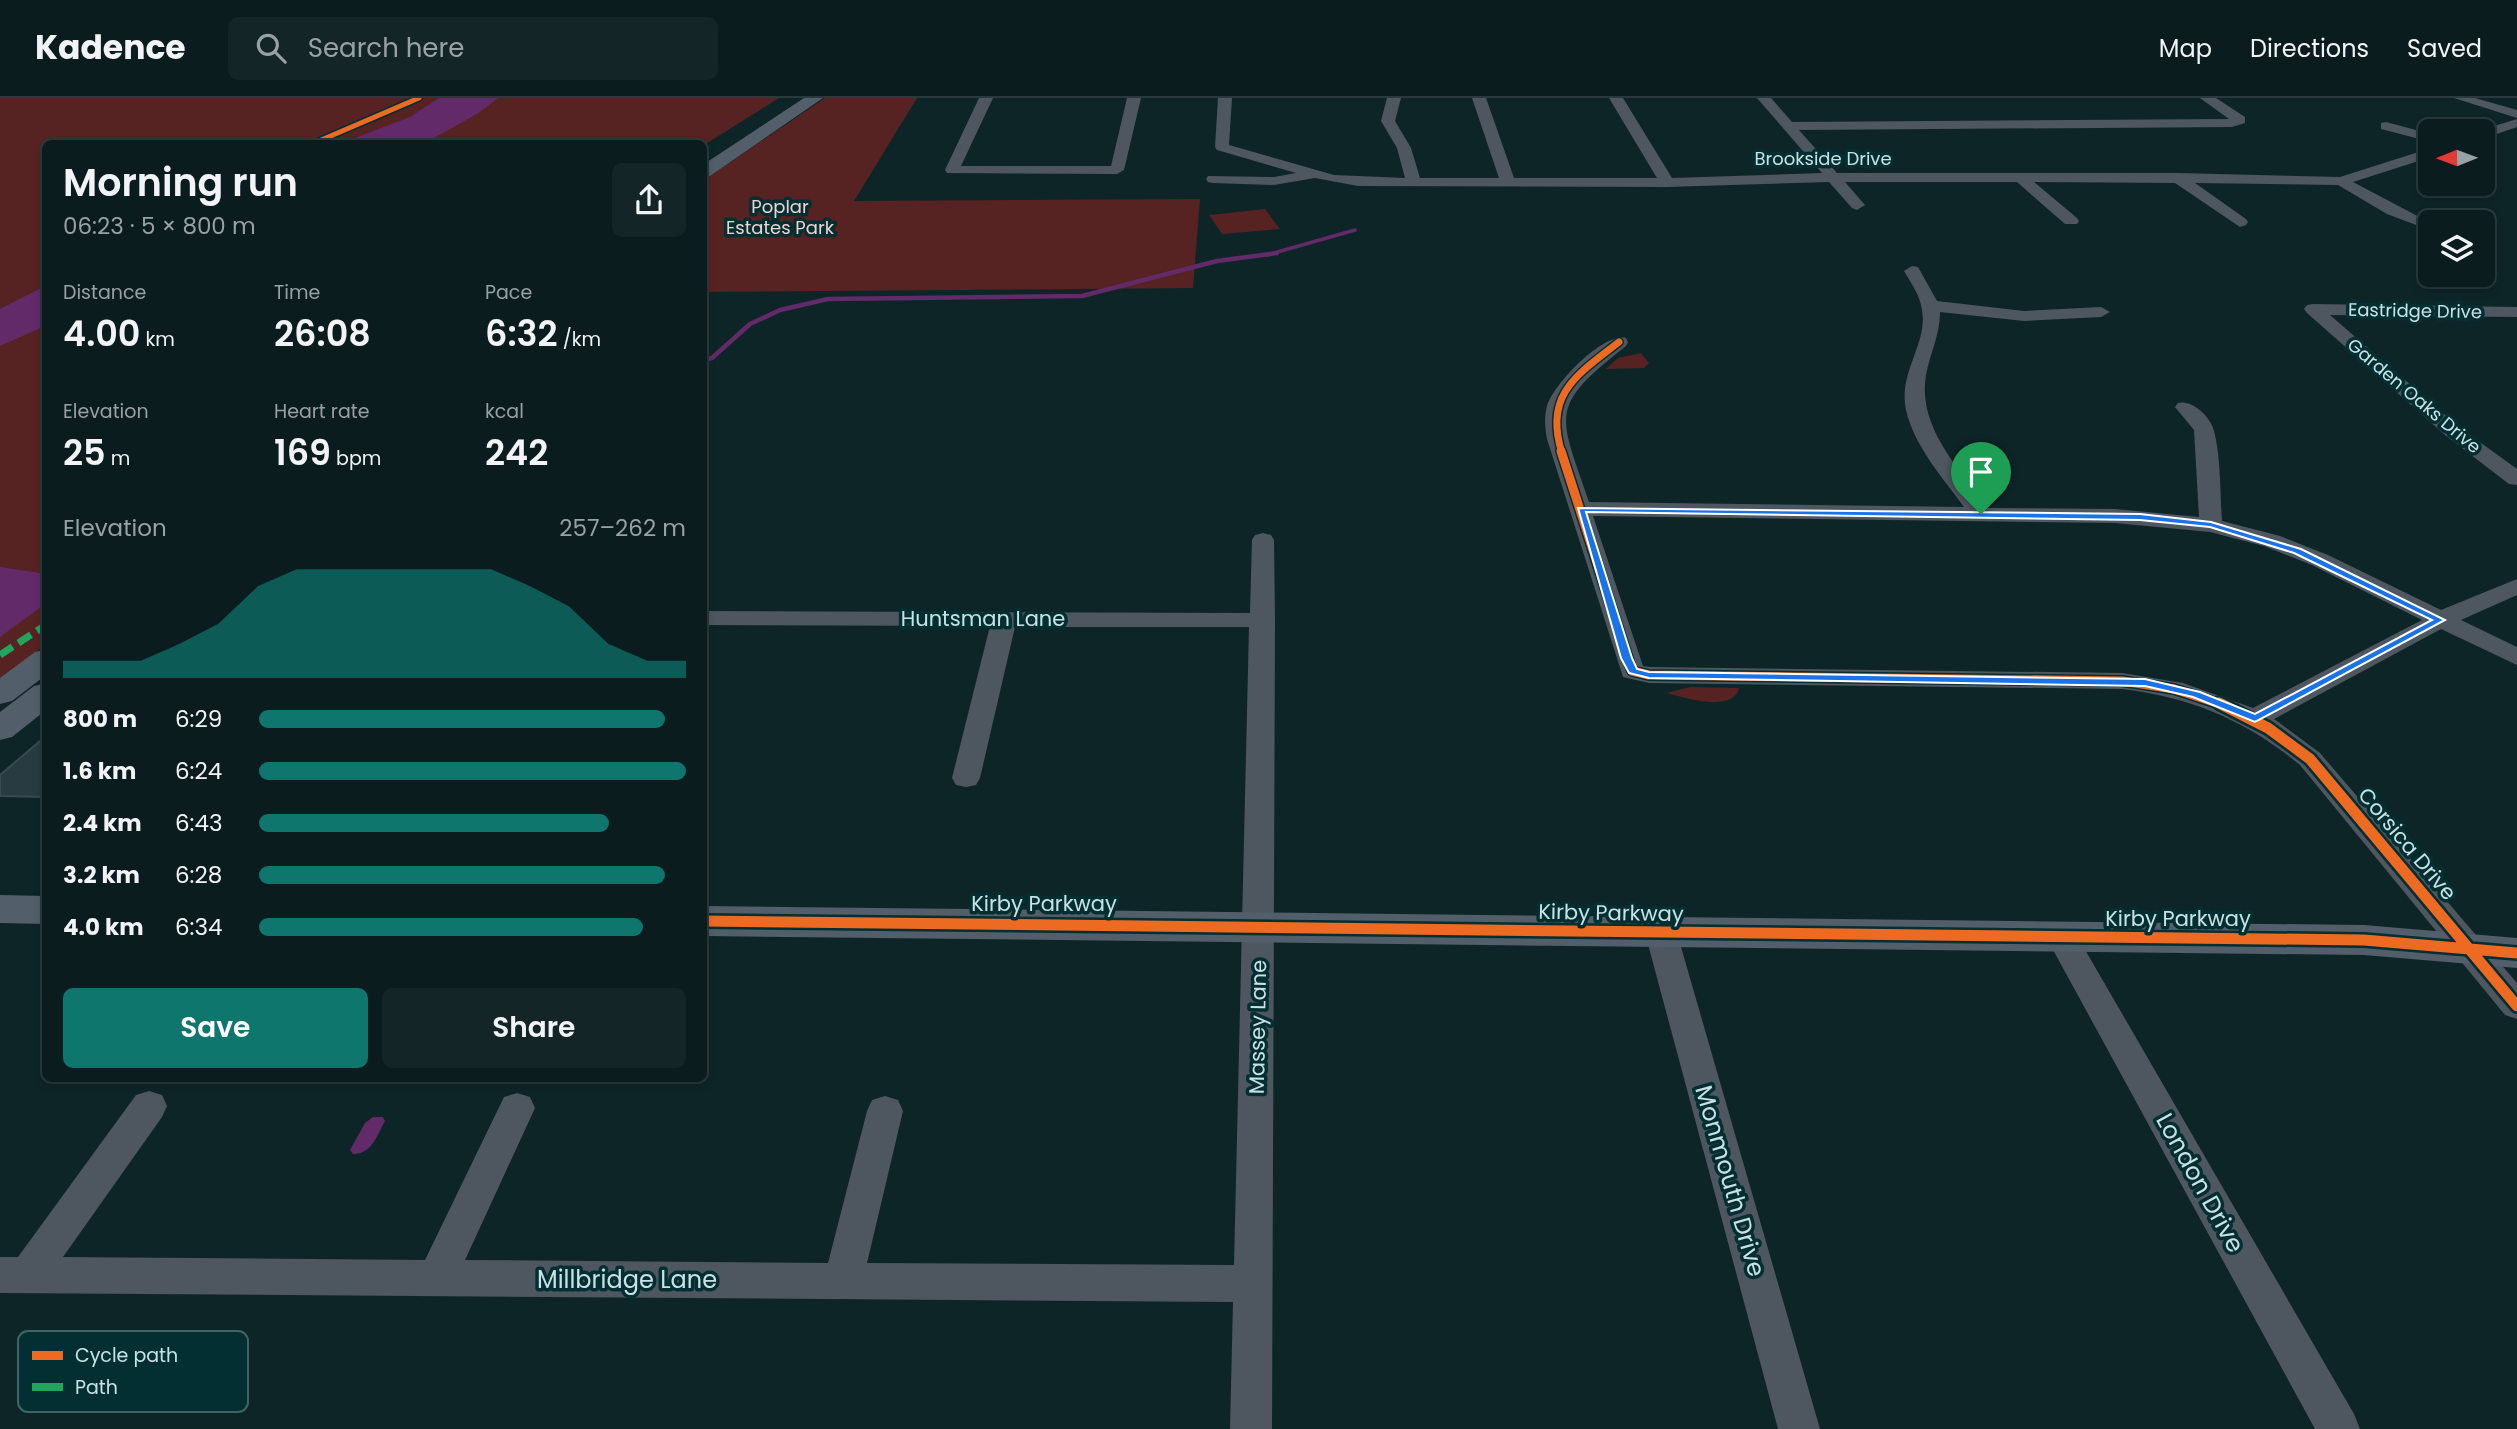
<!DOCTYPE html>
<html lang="en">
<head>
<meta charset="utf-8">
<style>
  :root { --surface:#0a1c1e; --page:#132527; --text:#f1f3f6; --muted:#99a1a4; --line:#2a3a3c; --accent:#0f766e }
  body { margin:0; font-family:Poppins,sans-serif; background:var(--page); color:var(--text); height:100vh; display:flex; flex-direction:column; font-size:26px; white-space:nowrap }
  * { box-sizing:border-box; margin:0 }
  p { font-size:23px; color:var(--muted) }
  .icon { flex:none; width:38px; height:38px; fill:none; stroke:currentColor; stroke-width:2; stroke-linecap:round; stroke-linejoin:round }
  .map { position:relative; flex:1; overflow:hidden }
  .details { position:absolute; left:42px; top:42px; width:665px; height:942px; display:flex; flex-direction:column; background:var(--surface); border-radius:10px; box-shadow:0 4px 10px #0003,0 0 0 2px var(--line) }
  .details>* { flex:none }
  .needle { width:46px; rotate:269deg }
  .buttons { position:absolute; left:2418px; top:21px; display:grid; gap:14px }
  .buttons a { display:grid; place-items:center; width:77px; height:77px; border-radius:10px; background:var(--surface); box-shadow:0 4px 10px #0003,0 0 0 2px var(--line); font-size:35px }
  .pin { position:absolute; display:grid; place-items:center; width:60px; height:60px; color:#fff; margin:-72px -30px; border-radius:50% 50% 50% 0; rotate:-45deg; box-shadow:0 0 7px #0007 }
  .pin .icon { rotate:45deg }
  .round { display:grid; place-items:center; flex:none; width:74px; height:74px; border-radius:10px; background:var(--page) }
  .summary { display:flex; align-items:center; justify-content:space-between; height:119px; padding:0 21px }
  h1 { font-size:38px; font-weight:600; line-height:52px }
  .metrics { display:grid; grid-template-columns:repeat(3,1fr); gap:10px; height:119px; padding:7px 21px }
  .metrics div { display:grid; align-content:center }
  .metrics b { font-size:35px; font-weight:600 }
  .metrics small { font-size:19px; font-weight:400 }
  .metrics p { font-size:19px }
  .chart { height:196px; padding:14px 21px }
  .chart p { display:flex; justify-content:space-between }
  .chart svg { width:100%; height:126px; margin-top:7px; fill:var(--accent); opacity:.7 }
  .action { display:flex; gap:14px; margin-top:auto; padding:14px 21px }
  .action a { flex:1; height:80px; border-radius:10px; background:var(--accent); color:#fff; font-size:28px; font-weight:600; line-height:80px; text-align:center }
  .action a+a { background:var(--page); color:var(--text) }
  ul { padding:0 21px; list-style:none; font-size:23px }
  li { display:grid; grid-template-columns:112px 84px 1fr; align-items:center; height:52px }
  li i { height:18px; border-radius:9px; background:var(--accent) }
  header { display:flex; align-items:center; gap:42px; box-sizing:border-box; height:98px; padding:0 35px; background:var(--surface); border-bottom:2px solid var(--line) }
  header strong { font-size:33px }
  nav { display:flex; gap:38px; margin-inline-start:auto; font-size:24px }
  .search { width:490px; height:63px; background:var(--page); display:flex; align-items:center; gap:18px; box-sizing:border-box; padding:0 24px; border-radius:10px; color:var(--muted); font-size:26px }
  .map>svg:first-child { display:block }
</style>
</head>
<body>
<header>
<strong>Kadence</strong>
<div class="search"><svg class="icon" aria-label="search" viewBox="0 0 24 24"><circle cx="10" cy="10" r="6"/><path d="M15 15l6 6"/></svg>Search here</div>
<nav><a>Map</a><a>Directions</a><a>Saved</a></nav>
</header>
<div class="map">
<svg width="2517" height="1331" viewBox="0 0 2517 1331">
  <rect width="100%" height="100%" fill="#0e2528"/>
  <path fill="#572222" d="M 0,0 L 779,0 L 704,47 L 46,46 L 45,547 L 0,581 Z
    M 825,0 L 917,0 L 854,103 L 1200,101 L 1193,190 L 704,194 L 704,82 Z
    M 1265,111 L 1280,131 L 1222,136 L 1209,117 Z
    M 1641,255 L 1649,265 L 1644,270 L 1606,271 L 1618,260 Z
    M 1690,589 L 1739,590 C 1734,615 1684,600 1667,595 Z"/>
  <path fill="#622a69" d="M 439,0 L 498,0 L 477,16 L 425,45 L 342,45 L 410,19 Z
    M 45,188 L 45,228 L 0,248 L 0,211 Z
    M 0,469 L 46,476 L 45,506 L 0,539 Z
    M 373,1019 L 383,1019 L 385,1023 C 376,1039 372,1056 353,1056 L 350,1052 L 365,1025 Z"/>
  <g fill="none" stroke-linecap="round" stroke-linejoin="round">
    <path stroke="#622a69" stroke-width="3.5" d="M 1267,157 L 1355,132"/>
    <path stroke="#622a69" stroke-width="4.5" d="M 704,262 L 712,260 L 750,226 L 780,212 L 828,201 L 1082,198 L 1217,163 L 1277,155"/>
  </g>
  <path fill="#273b40" stroke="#384b4f" stroke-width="2" d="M 46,638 L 46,699 L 0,698 L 0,677 Z"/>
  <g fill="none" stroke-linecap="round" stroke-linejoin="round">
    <path fill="#4e5660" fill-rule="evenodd" d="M 979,0 L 993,0 L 961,68 L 1111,68 L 1127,0 L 1141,0 L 1124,72 L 1117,76 L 947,75 L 945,72 Z
      M 1218,0 L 1232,0 L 1229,47 L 1334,77 L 1405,80 L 1397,50 L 1381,23 L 1387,0 L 1401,0 L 1395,23 L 1411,50 L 1420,80 L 1499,80 L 1472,0 L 1486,0 L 1514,80 L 1657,80 L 1609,0 L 1623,0 L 1672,80 L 1822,75 L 1757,0 L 1771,0 L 1792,24 L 2229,21 L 2200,0 L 2216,0 L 2245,19 L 2245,25 L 2232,29 L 1799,32 L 1837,75 L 2177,75 L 2340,79 L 2431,50 L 2431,59 L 2353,84 L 2427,123 L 2419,128 L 2387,116 L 2338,87 L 2195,85 L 2246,121 L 2248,124 L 2246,127 L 2240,129 L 2175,85 L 2034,84 L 2077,120 L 2079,123 L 2077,126 L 2065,126 L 2017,84 L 1845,84 L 1865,107 L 1857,112 L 1852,110 L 1829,84 L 1667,89 L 1358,88 L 1315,80 L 1274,87 L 1213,85 L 1208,84 L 1206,81 L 1208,78 L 1274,79 L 1296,75 L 1217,52 L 1215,49 Z
      M 2454,0 L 2475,0 L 2517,12 L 2517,20 Z
      M 2517,21 L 2517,29 L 2488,39 L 2483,40 L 2483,33 L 2478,33 Z
      M 2386,24 L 2431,36 L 2431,44 L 2381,31 L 2381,25 Z
      M 1912,168 L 1918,169 L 1937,203 L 2024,213 L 2101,209 L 2110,214 L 2101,219 L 2024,223 L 1940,214 C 1940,237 1930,255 1926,277 C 1917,329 1959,370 1987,410 L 2115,411 L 2199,419 L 2194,332 L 2175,309 L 2178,305 C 2192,301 2211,319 2214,333 C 2221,359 2220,396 2222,423 L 2280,438 L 2328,457 L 2441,512 L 2517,481 L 2517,497 L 2461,522 L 2517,549 L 2517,567 L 2441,531 L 2274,621 L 2320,655 L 2517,885 L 2517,921 L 2505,917 L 2300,667 C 2247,623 2191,599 2122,591 L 1649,585 L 1623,579 L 1547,341 C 1545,330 1544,319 1547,308 C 1553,287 1603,234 1626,240 L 1628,244 L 1626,248 C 1547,310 1559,315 1589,404 L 1964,409 C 1943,380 1914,348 1906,312 C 1898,274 1928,246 1922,212 C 1920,197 1911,185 1904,173 ZM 1593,418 L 2115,425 L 2210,434 L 2264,448 L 2312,467 L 2422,522 L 2253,610 L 2183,585 L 2122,575 L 1649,569 L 1643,568 Z
      M 2313,206 L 2517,209 L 2517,219 L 2330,217 L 2459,329 L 2517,371 L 2517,387 L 2509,386 L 2445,337 L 2307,215 L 2304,211 L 2307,207 Z
      M 1263,435 L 1271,437 L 1274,442 L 1275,522 L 1272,1331 L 1230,1331 L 1233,1204 L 0,1195 L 0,1159 L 18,1159 L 136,997 L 149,993 L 162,997 L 167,1008 L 162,1019 L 63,1159 L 425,1162 L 504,999 L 517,995 L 530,999 L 535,1010 L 465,1162 L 828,1165 L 867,1013 L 872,1002 L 885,998 L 898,1002 L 903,1013 L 867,1165 L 1234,1167 L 1249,529 L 1015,529 L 980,680 L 976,687 L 966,689 L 956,687 L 952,680 L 990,528 L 704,527 L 704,513 L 1250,515 L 1252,442 L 1255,437 Z
      M 1661,823 L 1672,827 L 1677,835 L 1820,1331 L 1778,1331 L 1645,835 L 1650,827 Z
      M 2062,827 L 2073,831 L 2354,1316 L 2360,1331 L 2315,1331 L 2046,839 L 2051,831 Z"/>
    <path fill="#525e6a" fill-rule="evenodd" d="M 804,0 L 823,0 L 710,78 L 704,79 L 704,66 Z
      M 46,551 L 46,577 L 12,603 L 0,606 L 0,580 L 35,554 Z
      M 46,585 L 46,612 L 12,639 L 0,642 L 0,614 L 34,588 Z
      M 0,797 L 46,798 L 46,826 L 0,825 Z
      M 704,808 L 2364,827 L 2517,840 L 2517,870 L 2364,857 L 704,838 Z"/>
    <path stroke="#20a55d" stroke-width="7" stroke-dasharray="15 7" stroke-linecap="butt" d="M 0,557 L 46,527"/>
    <defs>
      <path id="cycleway-far3" d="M 312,46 L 419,0"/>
      <path id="cycleway-far2" d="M 1562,355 C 1543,296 1578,276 1619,244"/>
      <path id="cycleway-far1" d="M 1561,353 L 1632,573 L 1649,577 L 2122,583 L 2174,591 L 2223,607"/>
      <path id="cycleway" d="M 2219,605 L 2268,630 L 2310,661 L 2517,908
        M 704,823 L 2364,842 L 2517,855"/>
    </defs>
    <use href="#cycleway-far3" stroke="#032e32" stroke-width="8"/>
    <use href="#cycleway-far2" stroke="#032e32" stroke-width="10"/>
    <use href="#cycleway-far1" stroke="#032e32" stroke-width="12"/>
    <use href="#cycleway" stroke="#032e32" stroke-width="16"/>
    <use href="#cycleway-far3" stroke="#ed6a23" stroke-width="5"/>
    <use href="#cycleway-far2" stroke="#ed6a23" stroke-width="7"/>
    <use href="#cycleway-far1" stroke="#ed6a23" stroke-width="9"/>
    <use href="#cycleway" stroke="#ed6a23" stroke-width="11"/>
  </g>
  <path fill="#1a73e8" stroke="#fff" stroke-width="2" fill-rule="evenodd" d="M 1578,410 L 2140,416 L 2211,424 L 2301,451 L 2445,522 L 2255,624 L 2193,599 L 2145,588 L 1649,580 L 1629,575 L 1621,560 ZM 1586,414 L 2140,422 L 2210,429 L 2294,455 L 2432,522 L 2255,616 L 2200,594 L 2145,581 L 1649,574 L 1637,571 L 1632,560 Z"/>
  <g text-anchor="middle" stroke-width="7" stroke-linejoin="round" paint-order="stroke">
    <g font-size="18" fill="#c8e2e5" stroke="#032e32">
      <text x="1823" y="67">Brookside Drive</text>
      <text transform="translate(2415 213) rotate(1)" y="6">Eastridge Drive</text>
      <text transform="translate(2414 298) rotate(40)" y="6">Garden Oaks Drive</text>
    </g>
    <g font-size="18" fill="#efd3d0" stroke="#032e32">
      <text x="780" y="115">Poplar<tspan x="780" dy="21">Estates Park</tspan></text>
    </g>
    <g font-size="21" fill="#c8e2e5" stroke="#032e32">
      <text x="983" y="528">Huntsman Lane</text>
      <text transform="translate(2407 746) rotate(50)" y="7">Corsica Drive</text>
      <text x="1044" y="813">Kirby Parkway</text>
      <text transform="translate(1611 815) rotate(1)" y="7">Kirby Parkway</text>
      <text x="2178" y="828">Kirby Parkway</text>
      <text transform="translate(1258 929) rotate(-89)" y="7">Massey Lane</text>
    </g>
    <g font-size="24" fill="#c8e2e5" stroke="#032e32">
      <text transform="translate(1730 1083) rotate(74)" y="8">Monmouth Drive</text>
      <text transform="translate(2200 1085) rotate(61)" y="8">London Drive</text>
      <text x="627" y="1190">Millbridge Lane</text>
    </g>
  </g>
  <rect x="18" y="1233" width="230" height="81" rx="10" fill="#032e32" stroke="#3e6468" stroke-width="2"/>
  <rect x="32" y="1253" width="31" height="9" fill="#ed6a23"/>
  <rect x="32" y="1285" width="31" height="8" fill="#20a55d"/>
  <g font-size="19" fill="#c8e2e5">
    <text x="75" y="1264">Cycle path</text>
    <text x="75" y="1296">Path</text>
  </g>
</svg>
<div class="buttons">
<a><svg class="needle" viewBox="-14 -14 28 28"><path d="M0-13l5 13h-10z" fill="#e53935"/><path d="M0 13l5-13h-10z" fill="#99a1a4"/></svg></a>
<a><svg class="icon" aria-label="layers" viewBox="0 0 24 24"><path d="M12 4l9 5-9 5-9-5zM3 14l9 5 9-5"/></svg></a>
</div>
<div class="pin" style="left:1981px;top:416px;background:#1e9e55"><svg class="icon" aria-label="arrive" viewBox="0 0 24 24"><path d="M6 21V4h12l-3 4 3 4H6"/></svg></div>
<section class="details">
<div class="summary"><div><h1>Morning run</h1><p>06:23 · 5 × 800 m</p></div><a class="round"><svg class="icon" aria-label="share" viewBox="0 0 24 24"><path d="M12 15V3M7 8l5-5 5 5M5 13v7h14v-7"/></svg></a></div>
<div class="metrics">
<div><p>Distance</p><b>4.00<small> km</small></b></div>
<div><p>Time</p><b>26:08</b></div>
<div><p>Pace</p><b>6:32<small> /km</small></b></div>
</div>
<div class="metrics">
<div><p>Elevation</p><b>25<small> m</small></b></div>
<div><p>Heart rate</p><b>169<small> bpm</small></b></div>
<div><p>kcal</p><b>242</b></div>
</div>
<div class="chart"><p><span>Elevation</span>257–262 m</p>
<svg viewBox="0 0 160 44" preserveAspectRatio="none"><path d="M0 44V38L10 38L20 38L30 32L40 25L50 12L60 6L70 6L80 6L90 6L100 6L110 6L120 12L130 19L140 32L150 38L160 38V44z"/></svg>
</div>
<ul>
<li><b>800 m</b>6:29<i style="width:95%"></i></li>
<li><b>1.6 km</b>6:24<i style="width:100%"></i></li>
<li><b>2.4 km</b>6:43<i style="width:82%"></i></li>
<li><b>3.2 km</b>6:28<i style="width:95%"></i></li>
<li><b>4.0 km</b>6:34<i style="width:90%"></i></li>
</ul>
<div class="action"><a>Save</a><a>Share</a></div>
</section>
</div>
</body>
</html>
